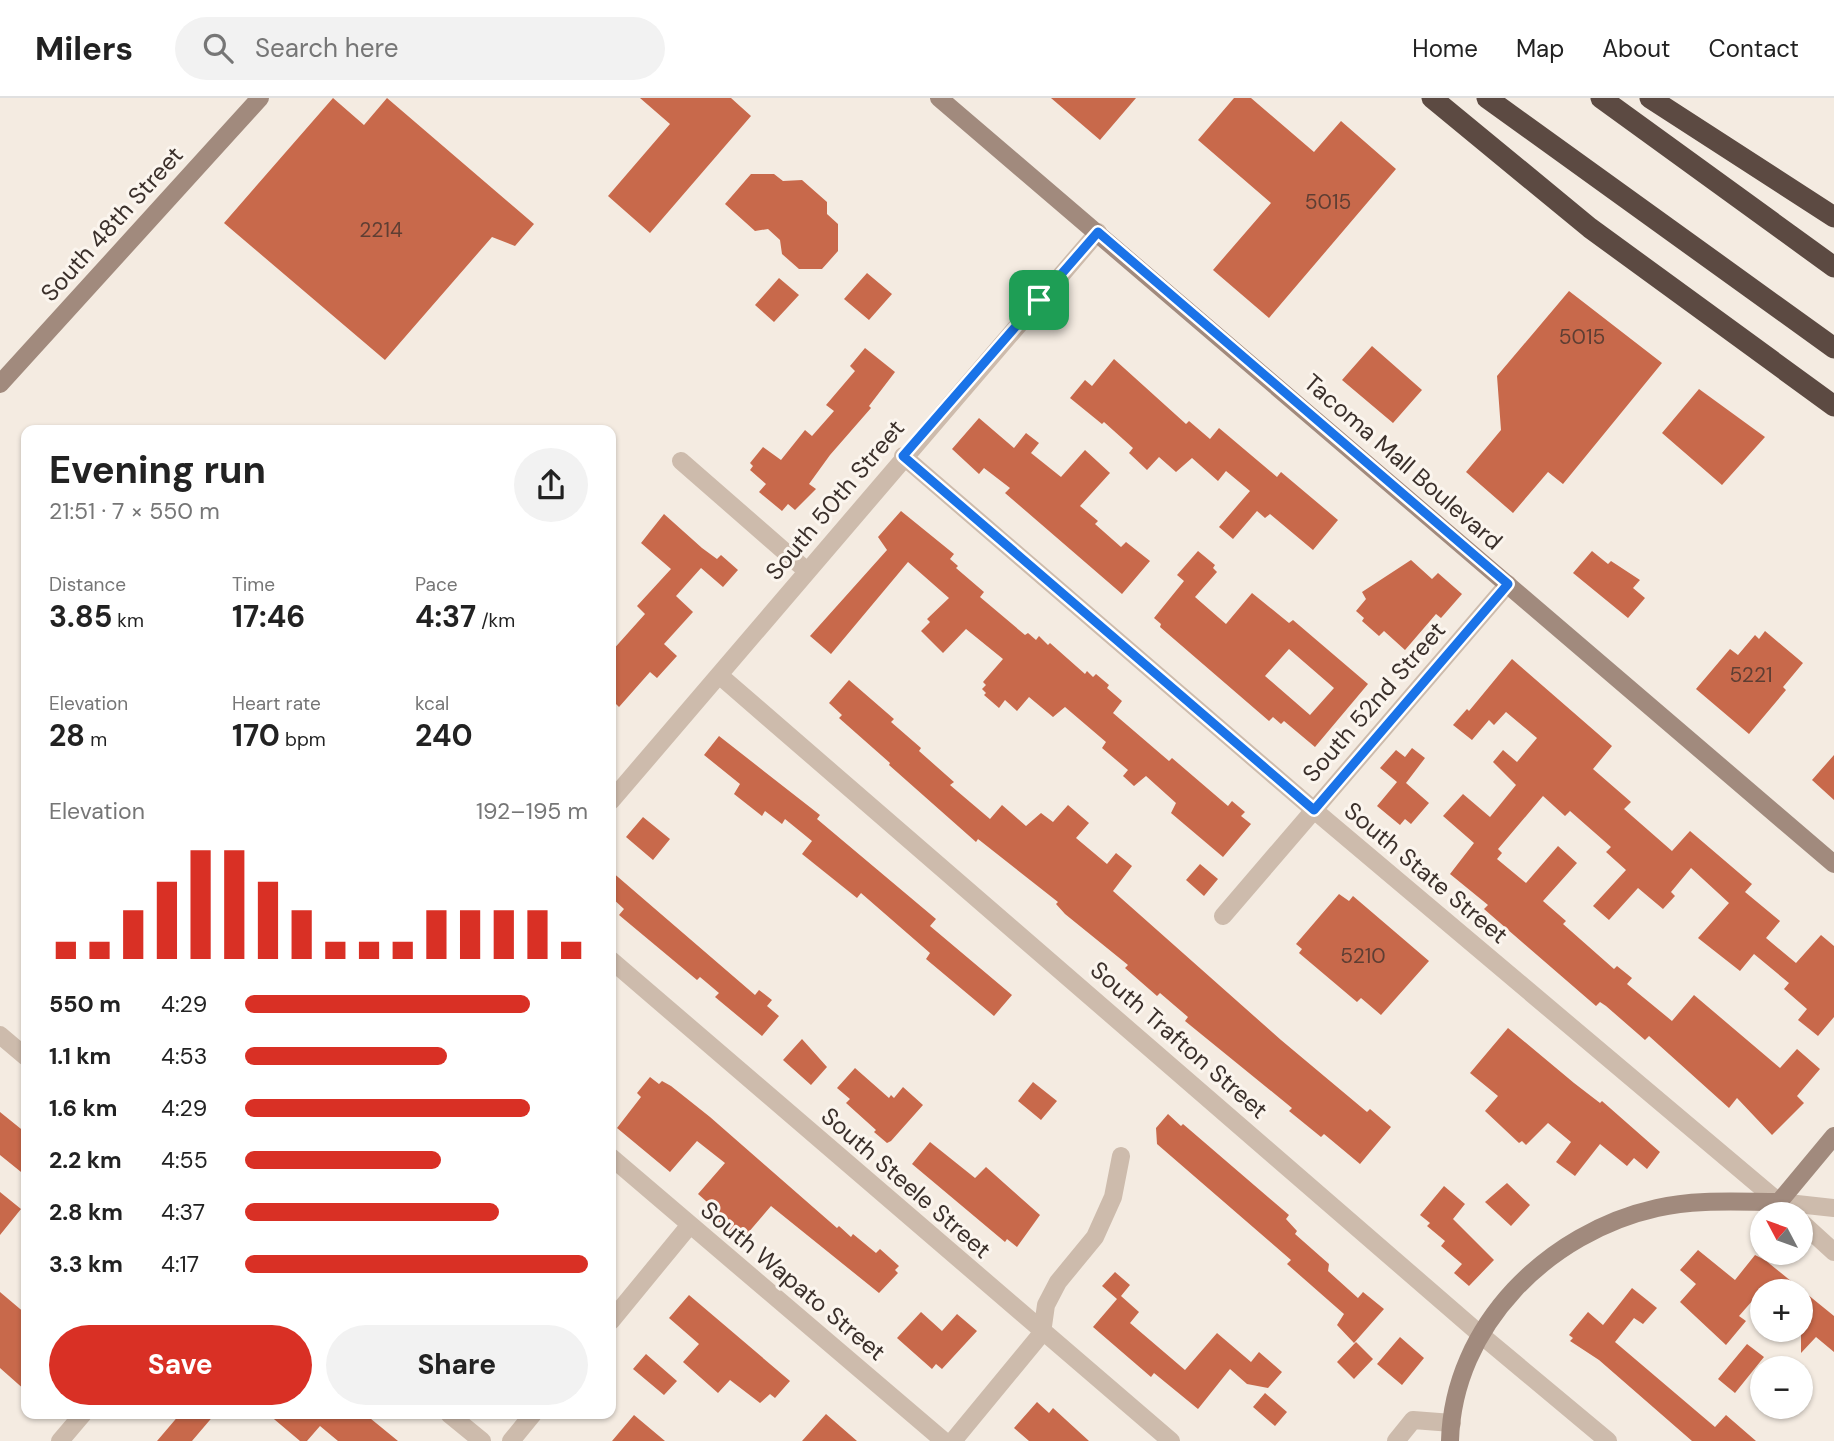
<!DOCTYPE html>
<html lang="en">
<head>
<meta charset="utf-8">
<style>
  :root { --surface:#fff; --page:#f2f2f2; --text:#222; --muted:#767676; --line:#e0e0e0; --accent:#d93025 }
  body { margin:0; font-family:"DM Sans",sans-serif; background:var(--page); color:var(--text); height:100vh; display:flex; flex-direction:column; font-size:26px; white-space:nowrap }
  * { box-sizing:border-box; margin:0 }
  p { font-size:23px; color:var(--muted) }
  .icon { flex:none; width:38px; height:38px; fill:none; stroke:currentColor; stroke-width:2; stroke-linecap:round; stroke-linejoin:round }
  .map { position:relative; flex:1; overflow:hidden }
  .panel { position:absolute; left:21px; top:327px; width:595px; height:994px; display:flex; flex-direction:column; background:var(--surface); border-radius:14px; box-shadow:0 2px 5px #0004 }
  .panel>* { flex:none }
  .needle { width:46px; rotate:311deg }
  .buttons { position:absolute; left:1750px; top:1104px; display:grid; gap:14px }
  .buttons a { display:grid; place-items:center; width:63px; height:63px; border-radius:50%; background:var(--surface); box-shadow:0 2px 5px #0004; font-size:35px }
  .pin { position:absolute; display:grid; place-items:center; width:60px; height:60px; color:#fff; margin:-30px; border-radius:14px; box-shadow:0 4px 10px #0006 }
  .round { display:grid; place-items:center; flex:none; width:74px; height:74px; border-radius:37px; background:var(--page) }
  .head { display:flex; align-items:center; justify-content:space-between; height:119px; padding:0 28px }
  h1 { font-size:38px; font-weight:700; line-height:52px }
  .metrics { display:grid; grid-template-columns:repeat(3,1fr); gap:10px; height:119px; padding:7px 28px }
  .metrics div { display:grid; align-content:center }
  .metrics b { font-size:30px; font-weight:700 }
  .metrics small { font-size:19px; font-weight:400 }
  .metrics p { font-size:19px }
  .chart { height:196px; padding:14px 28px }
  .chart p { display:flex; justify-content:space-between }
  .chart svg { width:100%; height:126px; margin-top:7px; stroke:var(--accent); stroke-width:6 }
  .primary-button { display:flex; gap:14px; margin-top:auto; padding:14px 28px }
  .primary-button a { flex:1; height:80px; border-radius:42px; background:var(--accent); color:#fff; font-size:28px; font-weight:700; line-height:80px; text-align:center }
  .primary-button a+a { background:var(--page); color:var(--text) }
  ul { padding:0 28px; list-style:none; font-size:23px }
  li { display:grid; grid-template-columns:112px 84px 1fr; align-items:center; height:52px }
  li i { height:18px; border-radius:9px; background:var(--accent) }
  header { display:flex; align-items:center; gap:42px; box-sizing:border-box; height:98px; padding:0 35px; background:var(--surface); border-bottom:2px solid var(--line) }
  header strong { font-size:33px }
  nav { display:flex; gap:38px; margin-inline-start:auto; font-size:24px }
  .search { width:490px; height:63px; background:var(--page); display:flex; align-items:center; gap:18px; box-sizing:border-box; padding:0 24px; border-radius:38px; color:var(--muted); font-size:26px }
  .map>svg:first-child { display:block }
</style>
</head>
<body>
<header>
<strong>Milers</strong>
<div class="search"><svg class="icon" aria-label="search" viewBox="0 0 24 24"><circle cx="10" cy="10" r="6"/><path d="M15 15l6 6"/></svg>Search here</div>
<nav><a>Home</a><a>Map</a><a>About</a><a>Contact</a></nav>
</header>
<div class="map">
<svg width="1834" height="1343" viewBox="0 0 1834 1343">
  <rect width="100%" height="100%" fill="#f4ebe1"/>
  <path fill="#c8694b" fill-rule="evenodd" d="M 333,0 L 364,27 L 387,0 L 534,126 L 515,148 L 492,139 L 385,262 L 224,125 Z
    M 640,0 L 731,0 L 751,18 L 650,135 L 608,98 L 670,26 Z
    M 1051,0 L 1136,0 L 1100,42 Z
    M 1234,0 L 1251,0 L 1314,54 L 1341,23 L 1396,71 L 1269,220 L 1213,172 L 1271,105 L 1198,42 Z
    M 751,76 L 774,76 L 783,83 L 802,82 L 827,104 L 827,116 L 838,126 L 838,153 L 822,171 L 799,171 L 782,156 L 780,142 L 768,131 L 755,133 L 725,106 Z
    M 867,175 L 892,196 L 869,222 L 844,201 Z
    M 779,180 L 799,197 L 774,224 L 755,207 Z
    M 1569,193 L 1662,265 L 1563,386 L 1548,374 L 1513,415 L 1466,374 L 1501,332 L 1497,278 Z
    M 1372,248 L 1422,292 L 1393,325 L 1342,282 Z
    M 865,250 L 895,274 L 869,308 L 871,310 L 830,357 L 809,386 L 816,391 L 795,412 L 788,406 L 782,413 L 759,394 L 766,386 L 750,372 L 753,368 L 750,365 L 763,349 L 781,362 L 805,332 L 812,338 L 834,313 L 826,307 L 855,273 L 850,268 Z
    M 1114,261 L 1186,326 L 1189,323 L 1210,341 L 1219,330 L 1277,379 L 1281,374 L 1338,422 L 1313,452 L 1270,416 L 1265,420 L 1257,413 L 1233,441 L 1219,429 L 1250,393 L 1226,373 L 1218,383 L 1192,360 L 1176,374 L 1159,359 L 1147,372 L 1129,355 L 1133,350 L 1104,324 L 1102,326 L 1070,300 L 1085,282 L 1092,288 Z
    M 1699,291 L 1765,339 L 1722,387 L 1662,335 Z
    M 979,320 L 1014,350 L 1026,335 L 1039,345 L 1031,355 L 1061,379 L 1085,352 L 1110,375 L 1080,408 L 1098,423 L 1095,426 L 1121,449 L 1126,444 L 1150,463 L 1122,496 L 1005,395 L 1010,390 L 984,370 L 979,376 L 952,351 Z
    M 901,413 L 954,456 L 950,461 L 958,468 L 956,470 L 984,494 L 980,499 L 1025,537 L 1028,535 L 1036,542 L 1039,538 L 1048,547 L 1050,545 L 1085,576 L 1087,573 L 1093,579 L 1096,576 L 1109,587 L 1107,590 L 1122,603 L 1113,615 L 1169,663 L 1172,660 L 1228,708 L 1232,703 L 1245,714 L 1241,718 L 1251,726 L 1223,759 L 1171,715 L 1176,705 L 1146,678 L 1134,688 L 1123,678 L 1128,672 L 1102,650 L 1106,644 L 1065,609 L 1053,619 L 1029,599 L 1017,613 L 1005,602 L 999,610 L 984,597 L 986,595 L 982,591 L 986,587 L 983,584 L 1003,561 L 966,531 L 943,555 L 921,533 L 930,524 L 927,521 L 949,500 L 908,464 L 831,556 L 810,538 L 887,452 L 878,439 Z
    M 664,416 L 702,450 L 717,461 L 721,457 L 738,472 L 723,489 L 701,470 L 676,498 L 693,514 L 664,546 L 677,558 L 657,580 L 650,574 L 619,609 L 611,601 L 611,554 L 645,516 L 637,508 L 671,471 L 641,445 Z
    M 1198,453 L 1215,467 L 1213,470 L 1217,474 L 1195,499 L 1226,526 L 1252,495 L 1289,525 L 1293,522 L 1368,586 L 1315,649 L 1284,623 L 1281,626 L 1273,619 L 1269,623 L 1160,529 L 1161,526 L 1154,520 L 1184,483 L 1177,477 ZM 1289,551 L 1334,590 L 1310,617 L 1265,578 Z
    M 1592,453 L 1608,466 L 1611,463 L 1640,482 L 1633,490 L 1645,500 L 1628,520 L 1573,475 Z
    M 1411,462 L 1432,481 L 1438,475 L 1462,496 L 1441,520 L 1436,516 L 1405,552 L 1384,533 L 1379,538 L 1362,523 L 1364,520 L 1356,513 L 1366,501 L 1362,494 Z
    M 1765,533 L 1803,565 L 1783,589 L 1786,592 L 1749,636 L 1696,591 L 1730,551 L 1738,557 L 1755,537 L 1759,541 Z
    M 1512,561 L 1612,648 L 1593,671 L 1631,704 L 1624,711 L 1672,753 L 1690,733 L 1752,786 L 1745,794 L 1780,823 L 1766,840 L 1796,865 L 1821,837 L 1834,848 L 1834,919 L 1818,938 L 1798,922 L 1807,911 L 1784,891 L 1789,885 L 1754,856 L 1740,873 L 1698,840 L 1729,805 L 1691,770 L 1671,794 L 1675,798 L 1663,811 L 1638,790 L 1609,822 L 1593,808 L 1626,772 L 1606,754 L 1611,749 L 1570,713 L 1565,718 L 1543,698 L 1498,751 L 1502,755 L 1497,761 L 1526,785 L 1558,748 L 1577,765 L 1543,803 L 1566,823 L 1563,826 L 1614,871 L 1617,868 L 1632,880 L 1627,886 L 1672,923 L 1694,897 L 1780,970 L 1797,951 L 1820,971 L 1797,998 L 1804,1005 L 1772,1037 L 1737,1000 L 1729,1010 L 1649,938 L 1645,942 L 1606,908 L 1600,904 L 1596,908 L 1484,811 L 1488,807 L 1450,776 L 1474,745 L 1443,718 L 1463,696 L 1490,719 L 1516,687 L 1493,664 L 1503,652 L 1517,664 L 1537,640 L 1506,614 L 1494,627 L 1489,622 L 1472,642 L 1453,627 L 1467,611 L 1469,613 Z
    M 849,582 L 894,621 L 891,624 L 921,650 L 919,653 L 954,684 L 950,687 L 990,721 L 1002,707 L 1026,728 L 1041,715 L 1053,724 L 1068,707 L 1089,725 L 1076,740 L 1107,766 L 1116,755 L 1132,768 L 1113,793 L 1281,942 L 1367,1014 L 1370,1011 L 1391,1029 L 1360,1066 L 1324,1036 L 1321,1039 L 1289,1013 L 1292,1010 L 1185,923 L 1188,919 L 1160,895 L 1157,898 L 1125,870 L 1128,867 L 1065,816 L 1056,806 L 1058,804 L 978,741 L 976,744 L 889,667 L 890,665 L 839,620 L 842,617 L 829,605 Z
    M 719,638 L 820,717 L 817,721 L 936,821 L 930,828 L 1012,897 L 994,918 L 926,861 L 930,855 L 861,795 L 857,800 L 802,756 L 812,743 L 785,721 L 782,726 L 765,713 L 762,718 L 734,696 L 740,686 L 704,657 Z
    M 1412,650 L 1425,660 L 1406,685 L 1429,705 L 1411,726 L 1405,721 L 1400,727 L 1377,708 L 1397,684 L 1380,670 L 1396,652 L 1405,659 Z
    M 1834,657 L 1834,702 L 1812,682 Z
    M 643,719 L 670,741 L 653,762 L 626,739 Z
    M 1200,766 L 1218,781 L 1204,798 L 1186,782 Z
    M 611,773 L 755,897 L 759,892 L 772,902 L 767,908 L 779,918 L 762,938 L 715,899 L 719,895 L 700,879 L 697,882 L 619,817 L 624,811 L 611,799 Z
    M 1339,796 L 1349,803 L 1353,798 L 1429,863 L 1381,917 L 1361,900 L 1357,904 L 1299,855 L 1302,851 L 1296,846 Z
    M 1508,930 L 1574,985 L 1600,1005 L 1602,1003 L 1660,1054 L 1647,1071 L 1634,1060 L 1627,1068 L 1600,1046 L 1575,1078 L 1556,1064 L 1571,1044 L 1548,1025 L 1526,1047 L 1522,1043 L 1519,1045 L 1485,1013 L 1498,998 L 1470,975 Z
    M 802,941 L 827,969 L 811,987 L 783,962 Z
    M 855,970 L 889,1000 L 891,997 L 894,1000 L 903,989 L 923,1007 L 891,1043 L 887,1045 L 874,1034 L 876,1032 L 846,1005 L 850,1001 L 837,990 Z
    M 650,979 L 659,986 L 662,983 L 671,988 L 710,1019 L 837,1130 L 839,1128 L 851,1139 L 853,1136 L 876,1155 L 880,1151 L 899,1168 L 895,1172 L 898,1175 L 879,1195 L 771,1108 L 741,1143 L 718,1123 L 723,1118 L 698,1096 L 725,1065 L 697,1043 L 670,1074 L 617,1030 L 641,999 L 637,995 Z
    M 1033,984 L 1057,1003 L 1041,1022 L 1018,1003 Z
    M 0,1014 L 26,1035 L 26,1078 L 0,1057 Z
    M 1168,1016 L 1181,1028 L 1183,1026 L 1289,1117 L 1286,1121 L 1297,1133 L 1295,1136 L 1329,1166 L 1328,1173 L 1358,1200 L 1363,1194 L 1384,1211 L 1354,1245 L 1337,1227 L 1344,1216 L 1287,1166 L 1291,1162 L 1157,1046 L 1156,1030 Z
    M 930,1044 L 975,1080 L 986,1069 L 1040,1117 L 1017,1149 L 1007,1141 L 1005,1144 L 912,1066 Z
    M 1507,1085 L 1530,1107 L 1511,1128 L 1485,1104 Z
    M 1444,1088 L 1465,1106 L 1453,1121 L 1494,1162 L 1469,1188 L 1454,1175 L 1462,1166 L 1441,1148 L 1445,1143 L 1427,1128 L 1430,1125 L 1420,1117 Z
    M 0,1094 L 21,1111 L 0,1137 Z
    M 1698,1152 L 1735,1182 L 1755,1157 L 1765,1162 L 1834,1218 L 1834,1254 L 1816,1239 L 1801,1255 L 1801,1194 L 1760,1194 L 1739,1218 L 1746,1223 L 1726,1247 L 1680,1204 L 1696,1186 L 1680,1172 Z
    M 1115,1174 L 1130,1187 L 1121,1198 L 1139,1214 L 1130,1225 L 1185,1272 L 1217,1235 L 1251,1264 L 1259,1254 L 1282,1274 L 1268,1290 L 1247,1286 L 1230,1271 L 1198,1311 L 1154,1275 L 1151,1279 L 1093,1229 L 1117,1201 L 1102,1188 Z
    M 1632,1190 L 1657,1210 L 1643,1226 L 1634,1220 L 1615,1244 L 1715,1329 L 1726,1317 L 1756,1343 L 1692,1343 L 1599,1262 L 1570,1243 L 1573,1240 L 1569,1237 L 1588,1214 L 1603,1227 Z
    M 0,1194 L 26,1216 L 26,1293 L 0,1270 Z
    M 689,1197 L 790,1283 L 775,1300 L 770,1296 L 760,1305 L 730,1282 L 718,1295 L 683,1264 L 699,1246 L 669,1220 Z
    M 921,1214 L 942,1233 L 957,1216 L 977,1233 L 942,1271 L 936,1266 L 932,1271 L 897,1240 Z
    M 1400,1239 L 1424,1260 L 1402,1287 L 1377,1266 Z
    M 1356,1244 L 1373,1261 L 1354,1281 L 1337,1264 Z
    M 1747,1246 L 1764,1259 L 1735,1295 L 1718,1281 Z
    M 646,1256 L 677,1283 L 664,1297 L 633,1271 Z
    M 1265,1295 L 1287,1314 L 1275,1328 L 1253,1309 Z
    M 1037,1304 L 1049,1315 L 1053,1310 L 1089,1343 L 1029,1343 L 1014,1330 Z
    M 180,1316 L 215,1316 L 192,1343 L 157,1343 Z
    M 268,1316 L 365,1316 L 398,1343 L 338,1343 L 320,1328 L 307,1343 L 300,1343 Z
    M 826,1316 L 857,1343 L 802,1343 Z
    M 634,1317 L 665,1343 L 612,1343 Z"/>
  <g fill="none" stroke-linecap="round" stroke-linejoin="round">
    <path stroke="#cdbbac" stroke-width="18" d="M 903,358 L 1314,712 L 1793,1116
      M 681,363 L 807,473
      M 719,577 L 1481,1237 L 1608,1343
      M 611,703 L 1098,134
      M 1223,818 L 1508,486
      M 611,862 L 1171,1343
      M 0,937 L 26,959
      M 611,1059 L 944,1343
      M 1779,1104 L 1834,1110
      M 1801,1124 L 1834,1154
      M 611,1223 L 689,1128
      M 449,1316 L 482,1343
      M 60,1343 L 83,1316
      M 511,1343 L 533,1316
      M 953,1343 L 1042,1235 L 1046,1207 L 1058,1184 L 1095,1139 L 1113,1099 L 1121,1058
      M 1396,1343 L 1413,1322 L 1452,1325"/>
    <path stroke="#a18a7d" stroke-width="18" d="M 939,0 L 1834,766
      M 0,286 L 260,0
      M 1450,1343 C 1453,1227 1549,1134 1657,1110 C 1696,1101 1738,1104 1779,1104 L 1834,1038"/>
    <path stroke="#5c4a42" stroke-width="21" d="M 1432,0 L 1590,130 L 1834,308
      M 1487,0 L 1834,250
      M 1601,0 L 1834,169
      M 1650,0 L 1834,119"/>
  </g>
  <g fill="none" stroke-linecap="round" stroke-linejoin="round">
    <defs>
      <path id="route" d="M 1098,134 L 1508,486 L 1314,712 L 903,358 Z"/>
    </defs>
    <use href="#route" stroke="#fff" stroke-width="14"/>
    <use href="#route" stroke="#1a73e8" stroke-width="9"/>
  </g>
  <g text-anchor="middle" stroke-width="6" stroke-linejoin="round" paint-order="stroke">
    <g font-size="21" fill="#5e3e33">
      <text x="1328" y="111">5015</text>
      <text x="381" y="139">2214</text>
      <text x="1582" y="246">5015</text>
      <text x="1751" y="584">5221</text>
      <text x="1363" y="865">5210</text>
    </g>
    <g font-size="24" fill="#3b302b" stroke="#fbf5ee">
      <text transform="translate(112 126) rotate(-48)" y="8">South 48th Street</text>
      <text transform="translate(1403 364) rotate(41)" y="8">Tacoma Mall Boulevard</text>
      <text transform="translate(835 402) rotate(-50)" y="8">South 50th Street</text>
      <text transform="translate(1374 604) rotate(-49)" y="8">South 52nd Street</text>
      <text transform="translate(1426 775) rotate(40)" y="8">South State Street</text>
      <text transform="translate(1179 942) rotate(41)" y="8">South Trafton Street</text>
      <text transform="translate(906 1085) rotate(41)" y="8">South Steele Street</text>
      <text transform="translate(793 1183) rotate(40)" y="8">South Wapato Street</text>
    </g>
  </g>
</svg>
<div class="buttons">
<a><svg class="needle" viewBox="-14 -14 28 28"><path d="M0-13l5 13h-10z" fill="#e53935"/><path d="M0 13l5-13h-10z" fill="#767676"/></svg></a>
<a>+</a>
<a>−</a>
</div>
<div class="pin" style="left:1039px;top:202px;background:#1e9e55"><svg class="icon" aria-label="arrive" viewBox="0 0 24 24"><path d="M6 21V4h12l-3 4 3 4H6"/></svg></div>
<section class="panel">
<div class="head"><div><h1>Evening run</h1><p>21:51 · 7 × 550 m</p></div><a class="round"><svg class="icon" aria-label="share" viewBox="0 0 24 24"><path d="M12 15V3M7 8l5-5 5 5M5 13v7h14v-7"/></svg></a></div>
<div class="metrics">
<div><p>Distance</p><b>3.85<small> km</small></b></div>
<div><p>Time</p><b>17:46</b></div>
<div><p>Pace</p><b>4:37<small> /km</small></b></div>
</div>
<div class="metrics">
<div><p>Elevation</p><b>28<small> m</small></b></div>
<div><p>Heart rate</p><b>170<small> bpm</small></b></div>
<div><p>kcal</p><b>240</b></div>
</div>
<div class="chart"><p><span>Elevation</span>192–195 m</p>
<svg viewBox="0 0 160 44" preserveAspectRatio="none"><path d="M5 44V38M15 44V38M25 44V27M35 44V17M45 44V6M55 44V6M65 44V17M75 44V27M85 44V38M95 44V38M105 44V38M115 44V27M125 44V27M135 44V27M145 44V27M155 44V38"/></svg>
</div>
<ul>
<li><b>550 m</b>4:29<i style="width:83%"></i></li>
<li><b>1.1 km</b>4:53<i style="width:59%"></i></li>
<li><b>1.6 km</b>4:29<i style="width:83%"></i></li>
<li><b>2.2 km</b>4:55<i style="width:57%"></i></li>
<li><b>2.8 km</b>4:37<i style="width:74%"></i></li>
<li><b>3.3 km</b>4:17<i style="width:100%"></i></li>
</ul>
<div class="primary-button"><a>Save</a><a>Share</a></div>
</section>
</div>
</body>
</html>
